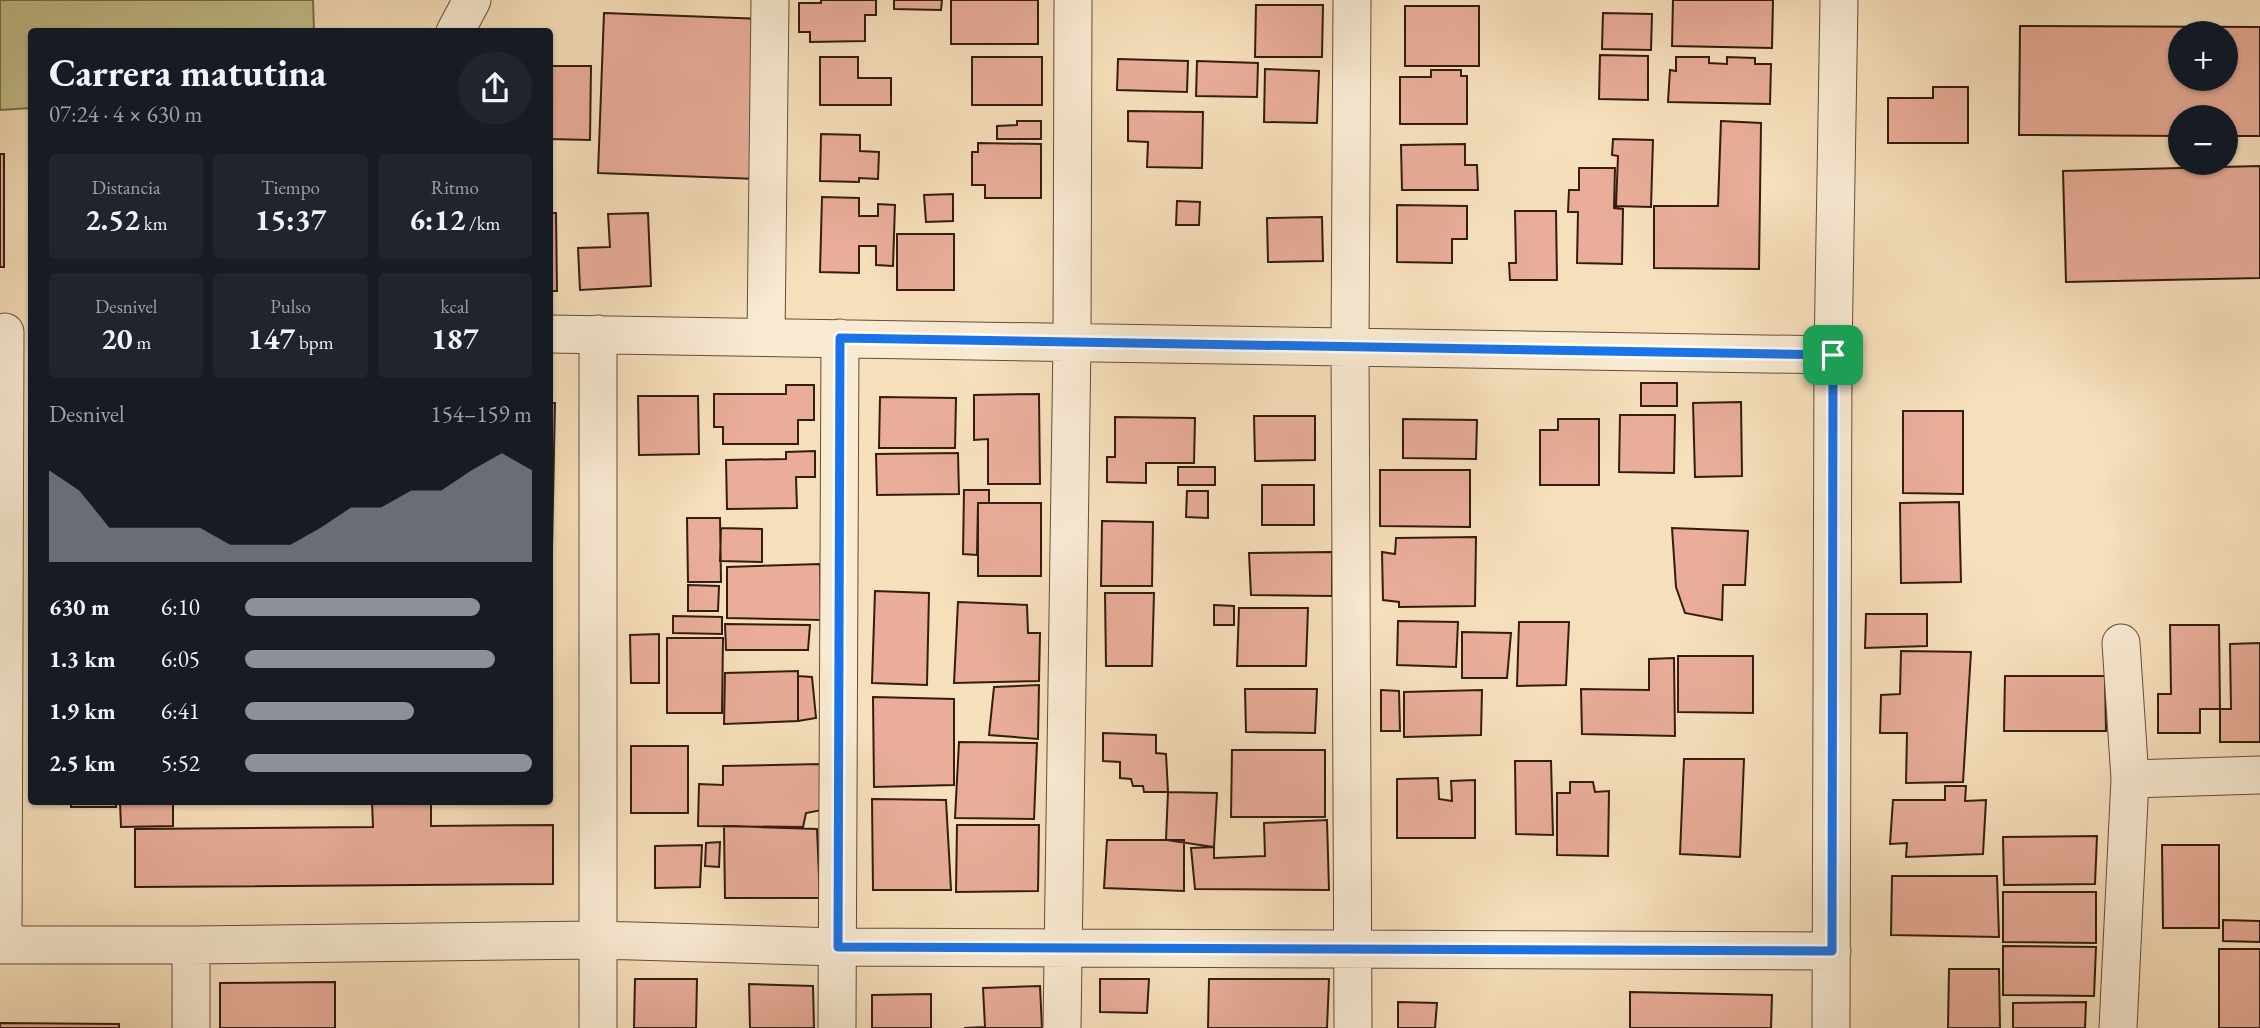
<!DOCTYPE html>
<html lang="es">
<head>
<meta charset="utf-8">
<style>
  :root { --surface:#171b24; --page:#20242c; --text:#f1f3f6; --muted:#9ea1a6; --accent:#8c9099 }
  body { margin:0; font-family:"EB Garamond",serif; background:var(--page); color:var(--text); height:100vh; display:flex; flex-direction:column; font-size:26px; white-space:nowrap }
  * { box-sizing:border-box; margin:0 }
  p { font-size:23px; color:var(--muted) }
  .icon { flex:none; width:38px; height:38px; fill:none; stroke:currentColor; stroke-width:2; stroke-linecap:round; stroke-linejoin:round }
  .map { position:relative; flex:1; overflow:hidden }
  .sheet { position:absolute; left:28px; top:28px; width:525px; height:777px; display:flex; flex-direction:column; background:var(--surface); border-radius:7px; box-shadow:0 2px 5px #0004 }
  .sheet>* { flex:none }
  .controls { position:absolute; left:2168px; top:21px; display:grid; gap:14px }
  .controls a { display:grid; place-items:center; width:70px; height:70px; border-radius:50%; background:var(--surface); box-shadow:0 2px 5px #0004; font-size:35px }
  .pin { position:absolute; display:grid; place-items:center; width:60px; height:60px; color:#fff; margin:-30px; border-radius:14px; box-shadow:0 4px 10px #0006 }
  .round { display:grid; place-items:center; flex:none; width:74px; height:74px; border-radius:37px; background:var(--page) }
  .headline { display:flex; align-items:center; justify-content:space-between; height:119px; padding:0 21px }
  h1 { font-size:38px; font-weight:700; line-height:52px }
  .stats { display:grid; grid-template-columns:repeat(3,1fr); gap:10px; height:119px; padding:7px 21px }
  .stats div { display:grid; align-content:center; border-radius:7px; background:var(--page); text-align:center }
  .stats b { font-size:30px; font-weight:700 }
  .stats small { font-size:19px; font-weight:400 }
  .stats p { font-size:19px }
  .chart { height:196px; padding:14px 21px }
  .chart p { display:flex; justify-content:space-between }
  .chart svg { width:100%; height:126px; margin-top:7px; fill:var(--accent); opacity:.7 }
  ul { padding:0 21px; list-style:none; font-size:23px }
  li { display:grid; grid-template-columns:112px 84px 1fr; align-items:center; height:52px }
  li i { height:18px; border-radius:9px; background:var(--accent) }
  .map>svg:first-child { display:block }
</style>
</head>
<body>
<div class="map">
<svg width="2260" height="1028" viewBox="0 0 2260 1028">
  <rect width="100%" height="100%" fill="#f6dfbb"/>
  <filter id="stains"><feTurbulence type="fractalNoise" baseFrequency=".00286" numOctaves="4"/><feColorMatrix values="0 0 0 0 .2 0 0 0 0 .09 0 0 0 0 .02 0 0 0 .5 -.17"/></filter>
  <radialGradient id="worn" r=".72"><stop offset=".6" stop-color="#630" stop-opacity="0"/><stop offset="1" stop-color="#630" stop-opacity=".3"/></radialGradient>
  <path fill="#c3c08b" stroke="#7c6e4d" stroke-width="2" d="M 0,0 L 313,0 L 314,31 L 32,32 L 31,108 L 0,110 Z"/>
  <path fill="#e9ad99" stroke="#341c0f" stroke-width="2" fill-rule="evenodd" d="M 821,0 L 876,0 L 876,15 L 865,15 L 865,41 L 810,42 L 810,32 L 799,32 L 799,3 L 821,3 Z
    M 894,0 L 942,0 L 941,10 L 894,9 Z
    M 951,0 L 1038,0 L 1038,44 L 951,44 Z
    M 1673,0 L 1773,0 L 1772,48 L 1672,46 Z
    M 1256,5 L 1323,5 L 1322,57 L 1255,57 Z
    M 1405,6 L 1479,6 L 1479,66 L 1405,66 Z
    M 604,13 L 763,19 L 757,179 L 598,173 Z
    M 1603,13 L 1652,14 L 1651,50 L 1602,49 Z
    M 2020,26 L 2260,27 L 2260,136 L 2226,136 L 2226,117 L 2180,117 L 2180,136 L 2019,135 ZM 2180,33 L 2226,33 L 2226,79 L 2180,79 Z
    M 1600,55 L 1648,56 L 1648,100 L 1599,99 Z
    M 820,57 L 858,57 L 858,78 L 891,78 L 891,105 L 820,105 Z
    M 972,57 L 1042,57 L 1042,105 L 972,105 Z
    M 1676,57 L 1709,57 L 1709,63 L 1727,64 L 1727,57 L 1755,58 L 1755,64 L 1771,64 L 1770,104 L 1668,102 L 1670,70 L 1676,71 Z
    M 1118,59 L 1188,61 L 1187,92 L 1117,90 Z
    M 1197,61 L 1258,63 L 1257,97 L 1196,96 Z
    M 550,66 L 591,66 L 590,140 L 550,139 Z
    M 1265,69 L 1319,71 L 1317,123 L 1264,122 Z
    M 1431,70 L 1461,70 L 1461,76 L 1467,76 L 1467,124 L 1400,124 L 1400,77 L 1431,77 Z
    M 1933,87 L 1968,87 L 1968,143 L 1888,143 L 1888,98 L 1933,98 Z
    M 1128,111 L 1203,112 L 1202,168 L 1147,167 L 1148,142 L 1128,141 Z
    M 1017,121 L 1041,121 L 1041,139 L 997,139 L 997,126 L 1017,125 Z
    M 1721,121 L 1761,123 L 1759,269 L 1654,268 L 1654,206 L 1718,206 Z
    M 821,134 L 860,135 L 860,151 L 879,152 L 878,179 L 859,178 L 859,182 L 820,181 Z
    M 1613,139 L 1653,140 L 1651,207 L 1616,206 L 1618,156 L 1612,155 Z
    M 978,143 L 1041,144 L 1041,198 L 985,198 L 985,185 L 972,185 L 972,152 L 978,152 Z
    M 1465,144 L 1465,165 L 1477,165 L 1478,190 L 1402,190 L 1401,145 Z
    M 0,154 L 4,154 L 4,267 L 0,267 Z
    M 2260,166 L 2260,278 L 2066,282 L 2063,171 Z
    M 1579,168 L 1615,168 L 1614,208 L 1623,209 L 1622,264 L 1577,263 L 1578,212 L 1568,212 L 1569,190 L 1579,190 Z
    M 953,194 L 953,221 L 926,222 L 924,195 Z
    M 822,197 L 859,198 L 859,216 L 878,216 L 878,204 L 895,205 L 893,266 L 876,265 L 876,246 L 859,246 L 859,273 L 820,272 Z
    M 1177,201 L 1200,202 L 1199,225 L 1176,225 Z
    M 1397,205 L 1467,206 L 1467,239 L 1452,239 L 1452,263 L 1397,262 Z
    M 1515,211 L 1556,211 L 1557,280 L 1510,280 L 1509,263 L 1516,263 Z
    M 550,213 L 556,213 L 557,291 L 550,291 Z
    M 648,213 L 651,286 L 580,290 L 578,248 L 610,247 L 608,214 Z
    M 1322,217 L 1323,261 L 1268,262 L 1267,218 Z
    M 897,234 L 954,234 L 954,290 L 897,290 Z
    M 1641,383 L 1677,383 L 1677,406 L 1641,406 Z
    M 786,385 L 814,385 L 814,420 L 798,420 L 798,444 L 723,444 L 723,427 L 714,427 L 714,394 L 786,394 Z
    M 1039,394 L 1040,484 L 988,484 L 988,439 L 974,440 L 974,395 Z
    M 638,396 L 698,396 L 699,454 L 639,455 Z
    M 880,397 L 956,398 L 955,448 L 879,448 Z
    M 1741,402 L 1742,476 L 1695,477 L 1693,403 Z
    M 550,403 L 555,403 L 552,549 L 550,549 Z
    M 1903,411 L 1963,411 L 1963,494 L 1903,493 Z
    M 1620,415 L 1675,415 L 1674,473 L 1619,472 Z
    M 1254,416 L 1315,416 L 1315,460 L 1255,461 Z
    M 1115,417 L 1195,418 L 1194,463 L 1146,463 L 1146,483 L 1107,482 L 1107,457 L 1115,457 Z
    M 1403,419 L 1477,420 L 1476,459 L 1403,458 Z
    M 1558,419 L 1599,419 L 1599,485 L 1540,485 L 1540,430 L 1558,430 Z
    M 815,451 L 815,477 L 796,477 L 797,508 L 727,509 L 726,460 L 786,459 L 786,452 Z
    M 958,453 L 959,494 L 877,495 L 876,454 Z
    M 1178,467 L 1215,467 L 1215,485 L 1178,485 Z
    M 1380,470 L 1470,470 L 1470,527 L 1380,526 Z
    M 1262,485 L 1314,485 L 1314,525 L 1262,525 Z
    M 964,490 L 989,490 L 989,503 L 978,503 L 977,555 L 963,554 Z
    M 1187,491 L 1208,491 L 1208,518 L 1186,517 Z
    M 1959,502 L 1961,582 L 1901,583 L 1900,503 Z
    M 978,503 L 1041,503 L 1041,576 L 978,576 Z
    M 687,518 L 720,518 L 721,582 L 688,582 Z
    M 1102,521 L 1153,522 L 1152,586 L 1101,586 Z
    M 721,528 L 762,529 L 762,562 L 720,561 Z
    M 1672,528 L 1748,531 L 1745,585 L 1723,585 L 1722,620 L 1685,613 L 1676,587 Z
    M 1476,537 L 1475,606 L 1399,607 L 1399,602 L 1383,600 L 1382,552 L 1395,554 L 1396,538 Z
    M 1332,552 L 1332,596 L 1251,595 L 1249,553 Z
    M 820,564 L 821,620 L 727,618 L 727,567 Z
    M 688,585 L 719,586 L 718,611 L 688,611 Z
    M 875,591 L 929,593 L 927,685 L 872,683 Z
    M 1105,593 L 1154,593 L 1152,666 L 1106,666 Z
    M 958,602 L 1027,605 L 1028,633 L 1040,633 L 1039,681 L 954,683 Z
    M 1214,605 L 1234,606 L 1234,625 L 1214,625 Z
    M 1239,608 L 1308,608 L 1306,666 L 1237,666 Z
    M 1866,614 L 1927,614 L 1927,646 L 1865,648 Z
    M 673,616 L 722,617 L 722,634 L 673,633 Z
    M 1398,621 L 1458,622 L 1456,667 L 1397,665 Z
    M 1519,622 L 1569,622 L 1566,685 L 1517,686 Z
    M 725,624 L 810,625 L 808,650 L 726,650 Z
    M 2170,625 L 2219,625 L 2220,709 L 2200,709 L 2200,733 L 2158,733 L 2158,694 L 2171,694 Z
    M 1462,632 L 1511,633 L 1507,678 L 1462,678 Z
    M 659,634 L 659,683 L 631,683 L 630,635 Z
    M 667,638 L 723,638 L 722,713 L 667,713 Z
    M 2260,643 L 2260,742 L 2220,742 L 2220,709 L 2231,709 L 2230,644 Z
    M 1901,651 L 1971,652 L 1963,782 L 1906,783 L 1907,733 L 1880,733 L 1881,695 L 1900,694 Z
    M 1678,656 L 1753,656 L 1753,713 L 1678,712 Z
    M 1674,658 L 1675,736 L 1582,734 L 1581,689 L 1649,690 L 1649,659 Z
    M 798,671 L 798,721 L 724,724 L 725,673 Z
    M 798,676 L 812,677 L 816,718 L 798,721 Z
    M 2005,676 L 2105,676 L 2106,731 L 2004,731 Z
    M 1039,685 L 1038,739 L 989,735 L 994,687 Z
    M 1245,689 L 1317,689 L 1315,733 L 1246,732 Z
    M 1381,690 L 1399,691 L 1400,731 L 1381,731 Z
    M 1482,690 L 1481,735 L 1404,737 L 1404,692 Z
    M 873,697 L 954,699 L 954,785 L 874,787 Z
    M 1103,733 L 1156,735 L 1156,753 L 1166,754 L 1168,792 L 1144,792 L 1143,786 L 1133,786 L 1131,779 L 1120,778 L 1120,762 L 1103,761 Z
    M 959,742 L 1037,743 L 1034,819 L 955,818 Z
    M 631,746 L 688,746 L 688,813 L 631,813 Z
    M 1232,750 L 1325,750 L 1325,817 L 1231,817 Z
    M 1684,759 L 1744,759 L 1740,857 L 1680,854 Z
    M 1515,761 L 1551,761 L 1553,835 L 1516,834 Z
    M 820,764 L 822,810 L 806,813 L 803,827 L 698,826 L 699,784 L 723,785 L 723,766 Z
    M 1438,778 L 1439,799 L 1452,801 L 1451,781 L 1475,780 L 1475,838 L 1397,838 L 1397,779 Z
    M 1570,782 L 1593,782 L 1595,792 L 1609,791 L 1608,856 L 1557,855 L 1557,793 L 1570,793 Z
    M 1945,786 L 1966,786 L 1965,801 L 1986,800 L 1983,854 L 1906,857 L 1907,843 L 1890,844 L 1893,800 L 1945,800 Z
    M 1168,792 L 1217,793 L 1214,847 L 1166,840 Z
    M 872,799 L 946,800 L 951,890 L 873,890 Z
    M 71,802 L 116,802 L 116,807 L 71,807 Z
    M 120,802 L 173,802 L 173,826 L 121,827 Z
    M 372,802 L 431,802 L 431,826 L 553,825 L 553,884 L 135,887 L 135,829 L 373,827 Z
    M 1327,820 L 1329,890 L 1195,889 L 1191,848 L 1214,847 L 1214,858 L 1265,856 L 1264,823 Z
    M 957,825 L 1039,825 L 1038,891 L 956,892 Z
    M 724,826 L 817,829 L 820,898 L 725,898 Z
    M 2097,836 L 2095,884 L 2004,885 L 2003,837 Z
    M 1107,840 L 1184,840 L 1184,891 L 1104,888 Z
    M 720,842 L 719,867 L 705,866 L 706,843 Z
    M 702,845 L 700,887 L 655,888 L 655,846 Z
    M 2162,845 L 2219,845 L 2219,928 L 2163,928 Z
    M 1892,876 L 1997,876 L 1999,937 L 1891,935 Z
    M 2003,892 L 2096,892 L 2096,943 L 2003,942 Z
    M 2223,920 L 2260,921 L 2260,942 L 2223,941 Z
    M 2003,946 L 2096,947 L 2094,996 L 2003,995 Z
    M 2219,949 L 2260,949 L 2260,1028 L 2219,1028 Z
    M 1949,969 L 1999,969 L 2000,1028 L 1948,1028 Z
    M 635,979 L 697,979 L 696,1028 L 634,1028 Z
    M 1100,979 L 1149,979 L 1147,1013 L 1100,1012 Z
    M 1209,979 L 1329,979 L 1327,1028 L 1208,1028 Z
    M 335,982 L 335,1028 L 220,1028 L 220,983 Z
    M 749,984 L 813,986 L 814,1028 L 750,1028 Z
    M 1040,986 L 1042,1028 L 964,1028 L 985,1027 L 983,988 Z
    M 1630,992 L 1772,995 L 1771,1028 L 1630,1028 Z
    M 931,994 L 931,1028 L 872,1028 L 872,995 Z
    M 1398,1002 L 1437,1003 L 1435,1028 L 1398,1028 Z
    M 2086,1002 L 2085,1028 L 2013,1028 L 2013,1003 Z
    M 0,1023 L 119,1024 L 119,1028 L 0,1028 Z"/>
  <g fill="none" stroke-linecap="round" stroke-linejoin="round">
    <defs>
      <path id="minor" d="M 1352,0 L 1350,347 L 1353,1028
        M 455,32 L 472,0
        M 550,334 L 1833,355
        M 598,334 L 598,1028
        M 766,337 L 770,0
        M 2130,779 L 2260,775
        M 3,944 L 5,332
        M 0,945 L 191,945 L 598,940 L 837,947 L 1832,951
        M 191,1028 L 191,945
        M 837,1028 L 840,338
        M 1062,1028 L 1072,342 L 1073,0
        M 1831,1028 L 1833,355 L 1839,0
        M 2118,1028 L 2130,779 L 2121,643"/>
    </defs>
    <use href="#minor" stroke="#644d3a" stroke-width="39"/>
    <use href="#minor" stroke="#f9ead3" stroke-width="37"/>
  </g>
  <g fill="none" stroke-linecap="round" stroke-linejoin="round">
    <defs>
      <path id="route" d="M 840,338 L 1833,355 L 1832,951 L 838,947 Z"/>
    </defs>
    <use href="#route" stroke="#fff" stroke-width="14"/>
    <use href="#route" stroke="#1a73e8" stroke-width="9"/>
  </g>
  <rect width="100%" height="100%" filter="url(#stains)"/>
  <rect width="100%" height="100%" fill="url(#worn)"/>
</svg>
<div class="controls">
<a>+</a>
<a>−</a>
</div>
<div class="pin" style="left:1833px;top:355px;background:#1e9e55"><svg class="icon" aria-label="arrive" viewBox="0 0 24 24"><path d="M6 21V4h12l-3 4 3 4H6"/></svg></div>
<section class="sheet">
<div class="headline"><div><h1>Carrera matutina</h1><p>07:24 · 4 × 630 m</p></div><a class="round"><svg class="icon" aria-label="share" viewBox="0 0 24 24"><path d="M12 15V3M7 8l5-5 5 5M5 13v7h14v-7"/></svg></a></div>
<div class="stats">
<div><p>Distancia</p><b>2.52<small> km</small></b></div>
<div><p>Tiempo</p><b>15:37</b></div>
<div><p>Ritmo</p><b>6:12<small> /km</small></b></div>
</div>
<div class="stats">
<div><p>Desnivel</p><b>20<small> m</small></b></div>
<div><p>Pulso</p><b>147<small> bpm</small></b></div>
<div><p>kcal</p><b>187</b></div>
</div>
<div class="chart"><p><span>Desnivel</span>154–159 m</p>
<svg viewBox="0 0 160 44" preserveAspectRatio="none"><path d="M0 44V12L10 19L20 32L30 32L40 32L50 32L60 38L70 38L80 38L90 32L100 25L110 25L120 19L130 19L140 12L150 6L160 12V44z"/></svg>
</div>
<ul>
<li><b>630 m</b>6:10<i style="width:82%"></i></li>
<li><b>1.3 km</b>6:05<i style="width:87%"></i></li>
<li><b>1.9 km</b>6:41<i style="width:59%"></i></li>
<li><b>2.5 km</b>5:52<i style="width:100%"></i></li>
</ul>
</section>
</div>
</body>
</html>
